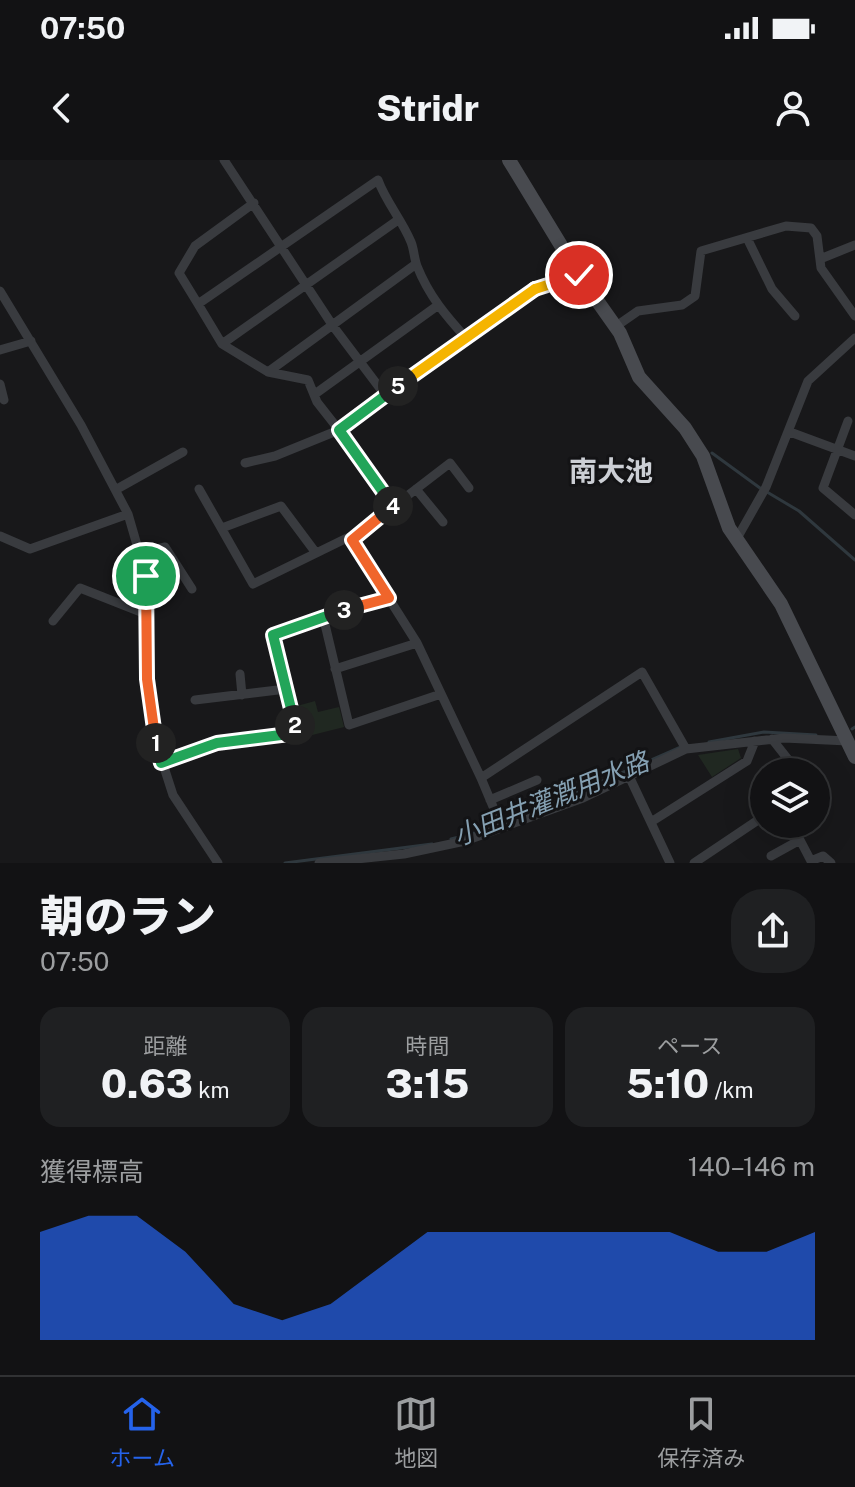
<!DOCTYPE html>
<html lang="ja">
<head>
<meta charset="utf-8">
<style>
  :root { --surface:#121214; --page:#1f2022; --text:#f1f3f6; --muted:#9c9ea0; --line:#313234; --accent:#2563eb }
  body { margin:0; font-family:"Public Sans","Noto Sans JP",sans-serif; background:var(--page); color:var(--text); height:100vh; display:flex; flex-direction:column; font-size:30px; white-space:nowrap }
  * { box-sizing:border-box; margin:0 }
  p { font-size:26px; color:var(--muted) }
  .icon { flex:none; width:44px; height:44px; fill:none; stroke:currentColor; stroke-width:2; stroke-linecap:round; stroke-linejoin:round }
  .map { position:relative; height:703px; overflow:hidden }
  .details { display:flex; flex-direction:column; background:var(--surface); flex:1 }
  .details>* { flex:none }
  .fabs { position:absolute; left:750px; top:598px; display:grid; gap:16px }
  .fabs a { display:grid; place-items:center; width:80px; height:80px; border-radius:50%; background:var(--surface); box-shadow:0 8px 32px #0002,0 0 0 2px var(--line); font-size:40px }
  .pin { position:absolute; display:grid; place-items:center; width:68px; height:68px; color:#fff; margin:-34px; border:4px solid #fff; border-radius:50%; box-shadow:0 2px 8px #0007 }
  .km { position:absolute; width:40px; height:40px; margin:-20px; border-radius:50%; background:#222; color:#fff; font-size:22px; line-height:40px; text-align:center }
  .round { display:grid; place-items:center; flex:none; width:84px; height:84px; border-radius:32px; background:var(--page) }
  .summary { display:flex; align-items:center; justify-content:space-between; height:136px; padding:0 40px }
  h1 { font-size:44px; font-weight:800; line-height:60px }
  .figures { display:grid; grid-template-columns:repeat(3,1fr); gap:12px; height:136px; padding:8px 40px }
  .figures div { display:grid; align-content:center; border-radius:20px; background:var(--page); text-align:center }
  .figures b { font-size:40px; font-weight:800 }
  .figures small { font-size:22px; font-weight:400 }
  .figures p { font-size:22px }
  .chart { height:224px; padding:16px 40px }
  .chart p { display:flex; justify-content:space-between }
  .chart svg { width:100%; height:144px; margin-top:8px; fill:var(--accent); opacity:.7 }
  .status { display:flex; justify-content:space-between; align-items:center; height:56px; padding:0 40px; background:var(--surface); direction:ltr }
  .status svg { height:22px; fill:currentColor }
  header { display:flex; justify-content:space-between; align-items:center; height:104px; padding:0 40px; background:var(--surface); font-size:36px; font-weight:800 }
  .dock { display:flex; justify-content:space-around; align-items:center; height:112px; border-top:2px solid var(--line); background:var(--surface); font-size:22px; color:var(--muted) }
  .dock a { display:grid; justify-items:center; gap:4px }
  .dock .selected { color:var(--accent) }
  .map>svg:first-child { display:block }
</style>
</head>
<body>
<div class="status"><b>07:50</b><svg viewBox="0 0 49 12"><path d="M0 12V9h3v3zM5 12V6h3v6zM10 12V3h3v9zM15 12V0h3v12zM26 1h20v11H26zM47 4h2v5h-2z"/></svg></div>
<header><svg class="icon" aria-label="back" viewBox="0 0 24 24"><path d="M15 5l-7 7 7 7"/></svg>Stridr<svg class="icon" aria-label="person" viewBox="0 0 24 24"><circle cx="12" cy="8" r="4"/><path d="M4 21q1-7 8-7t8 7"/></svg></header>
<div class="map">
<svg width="855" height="703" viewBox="0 0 855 703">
  <rect width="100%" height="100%" fill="#18181a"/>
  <path fill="#202821" d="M 315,541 L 318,552 L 339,547 L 344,567 L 304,577 L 297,546 Z
    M 738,589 L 741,598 L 712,617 L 698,595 Z"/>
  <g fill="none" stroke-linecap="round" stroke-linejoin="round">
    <path stroke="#2f383e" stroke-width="3" d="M 712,293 L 760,328
      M 767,332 L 799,351 L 855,400
      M 852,569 L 855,567
      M 709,582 L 764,572 L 816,575
      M 534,651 L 681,587
      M 451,679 L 475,673
      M 285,703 L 432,684"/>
    <path stroke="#393b3f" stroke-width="9" d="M 224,0 L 333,166 L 385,235
      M 398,60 L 222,184 L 198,144 L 378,20 C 386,42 402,60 411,82 C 414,89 414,98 417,106 C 429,136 446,156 467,179
      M 747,78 L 772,129 L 795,156
      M 820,99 L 855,85
      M 579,115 L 541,126 L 518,139 L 339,270 L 394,346 L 352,380 L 417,483 L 481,618 L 642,512 L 686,589
      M 0,131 L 81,265 L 128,354 L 146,416 L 147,519 L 153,573 L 173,635 L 218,703
      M 198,144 L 179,113 L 195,86 L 254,43
      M 615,167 L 638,151 L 682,145 L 695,136 L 701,91 L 786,66 L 811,68 L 817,76 L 821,108 L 855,156
      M 222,184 L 268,212 L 308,220 L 317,242 L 339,270 L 275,296 L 245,303
      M 0,190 L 31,181
      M 268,212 L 416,104
      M 0,224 L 4,240
      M 315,234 L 437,146
      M 848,261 L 823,328 L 855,355
      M 790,272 L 855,296
      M 117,329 L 183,292
      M 199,329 L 253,424 L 347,378 L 352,380
      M 416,329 L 443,362
      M 394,346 L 450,303 L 469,328
      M 222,368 L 281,346 L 316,393
      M 0,376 L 30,389 L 128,354
      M 736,380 L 766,327 L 808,221 L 855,178
      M 140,393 L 165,387 L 192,429
      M 389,438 L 323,456 L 349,565 L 441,534
      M 53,461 L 80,428 L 146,454
      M 335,509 L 417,483
      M 240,514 L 242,535
      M 195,540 L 286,529
      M 772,579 L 798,612
      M 161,603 L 217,583 L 297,573 L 273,475 L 323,456
      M 629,616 L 670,703
      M 481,618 L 502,668
      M 490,640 L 537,620
      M 651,662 L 747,601 L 755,581
      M 771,696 L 800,680 L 811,701 L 823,696 L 831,703
      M 319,703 L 404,694 L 465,681 L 583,638 L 686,589 L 784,578 L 848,581
      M 694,703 L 764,656"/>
    <path stroke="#484a4f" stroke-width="14" d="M 509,0 L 579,115 L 620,173 L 639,217 L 685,268 L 703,296 L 729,368 L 781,444 L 855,597"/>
  </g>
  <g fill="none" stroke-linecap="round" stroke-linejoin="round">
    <defs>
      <path id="split-1" d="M 146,416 L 147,519 L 156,583"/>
      <path id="split-2" d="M 156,583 L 161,603 L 217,583 L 297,573 L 295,565"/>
      <path id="split-3" d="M 295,565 L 273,475 L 344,450"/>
      <path id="split-4" d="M 344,450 L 389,438 L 352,380 L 393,346"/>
      <path id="split-5" d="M 393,346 L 339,270 L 398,226"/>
      <path id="split-6" d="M 398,226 L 535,129"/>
      <path id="split-7" d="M 535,129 L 579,115"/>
    </defs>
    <use href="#split-1" stroke="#fff" stroke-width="16"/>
    <use href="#split-2" stroke="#fff" stroke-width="16"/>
    <use href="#split-3" stroke="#fff" stroke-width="16"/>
    <use href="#split-4" stroke="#fff" stroke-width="16"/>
    <use href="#split-5" stroke="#fff" stroke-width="16"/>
    <use href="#split-6" stroke="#fff" stroke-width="16"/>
    <use href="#split-7" stroke="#fff" stroke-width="16"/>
    <use href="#split-1" stroke="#f0652b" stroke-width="10"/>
    <use href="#split-2" stroke="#22a559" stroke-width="10"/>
    <use href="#split-3" stroke="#22a559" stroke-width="10"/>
    <use href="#split-4" stroke="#f0652b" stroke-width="10"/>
    <use href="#split-5" stroke="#22a559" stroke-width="10"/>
    <use href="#split-6" stroke="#f5b400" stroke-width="10"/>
    <use href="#split-7" stroke="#f5b400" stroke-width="10"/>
  </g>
  <g text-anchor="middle" stroke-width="6" stroke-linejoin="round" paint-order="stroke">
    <g font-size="26" font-style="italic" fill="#85a0b2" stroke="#131315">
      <text transform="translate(551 639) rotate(-22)" y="9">小田井灌漑用水路</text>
    </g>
    <g font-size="28" font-weight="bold" fill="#cccfd5" stroke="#131315">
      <text x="611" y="321">南大池</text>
    </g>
  </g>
</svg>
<div class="fabs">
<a><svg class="icon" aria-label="layers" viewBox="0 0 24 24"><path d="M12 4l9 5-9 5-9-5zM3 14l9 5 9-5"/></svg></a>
</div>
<div class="pin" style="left:146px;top:416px;background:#1e9e55"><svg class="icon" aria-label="arrive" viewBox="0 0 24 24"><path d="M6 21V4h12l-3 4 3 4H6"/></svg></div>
<div class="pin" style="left:579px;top:115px;background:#d93025"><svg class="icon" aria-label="check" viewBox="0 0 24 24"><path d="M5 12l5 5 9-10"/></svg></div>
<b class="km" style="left:156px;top:583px">1</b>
<b class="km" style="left:295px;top:565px">2</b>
<b class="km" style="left:344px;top:450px">3</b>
<b class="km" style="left:393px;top:346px">4</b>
<b class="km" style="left:398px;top:226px">5</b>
</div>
<section class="details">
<div class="summary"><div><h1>朝のラン</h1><p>07:50</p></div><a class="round"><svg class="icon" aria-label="share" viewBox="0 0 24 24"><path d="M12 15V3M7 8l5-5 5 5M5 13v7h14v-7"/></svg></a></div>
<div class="figures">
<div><p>距離</p><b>0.63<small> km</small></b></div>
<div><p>時間</p><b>3:15</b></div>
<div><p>ペース</p><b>5:10<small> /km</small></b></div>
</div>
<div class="chart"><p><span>獲得標高</span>140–146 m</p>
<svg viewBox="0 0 160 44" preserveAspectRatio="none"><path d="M0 44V11L10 6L20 6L30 17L40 33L50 38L60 33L70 22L80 11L90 11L100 11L110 11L120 11L130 11L140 17L150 17L160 11V44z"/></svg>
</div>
</section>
<nav class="dock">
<a class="selected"><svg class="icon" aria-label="home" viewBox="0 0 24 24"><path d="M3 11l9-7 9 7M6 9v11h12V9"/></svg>ホーム</a>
<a><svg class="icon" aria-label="map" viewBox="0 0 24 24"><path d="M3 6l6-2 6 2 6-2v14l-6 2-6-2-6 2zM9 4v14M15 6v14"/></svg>地図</a>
<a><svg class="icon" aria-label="saved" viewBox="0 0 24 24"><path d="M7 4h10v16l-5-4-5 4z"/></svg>保存済み</a>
</nav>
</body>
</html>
